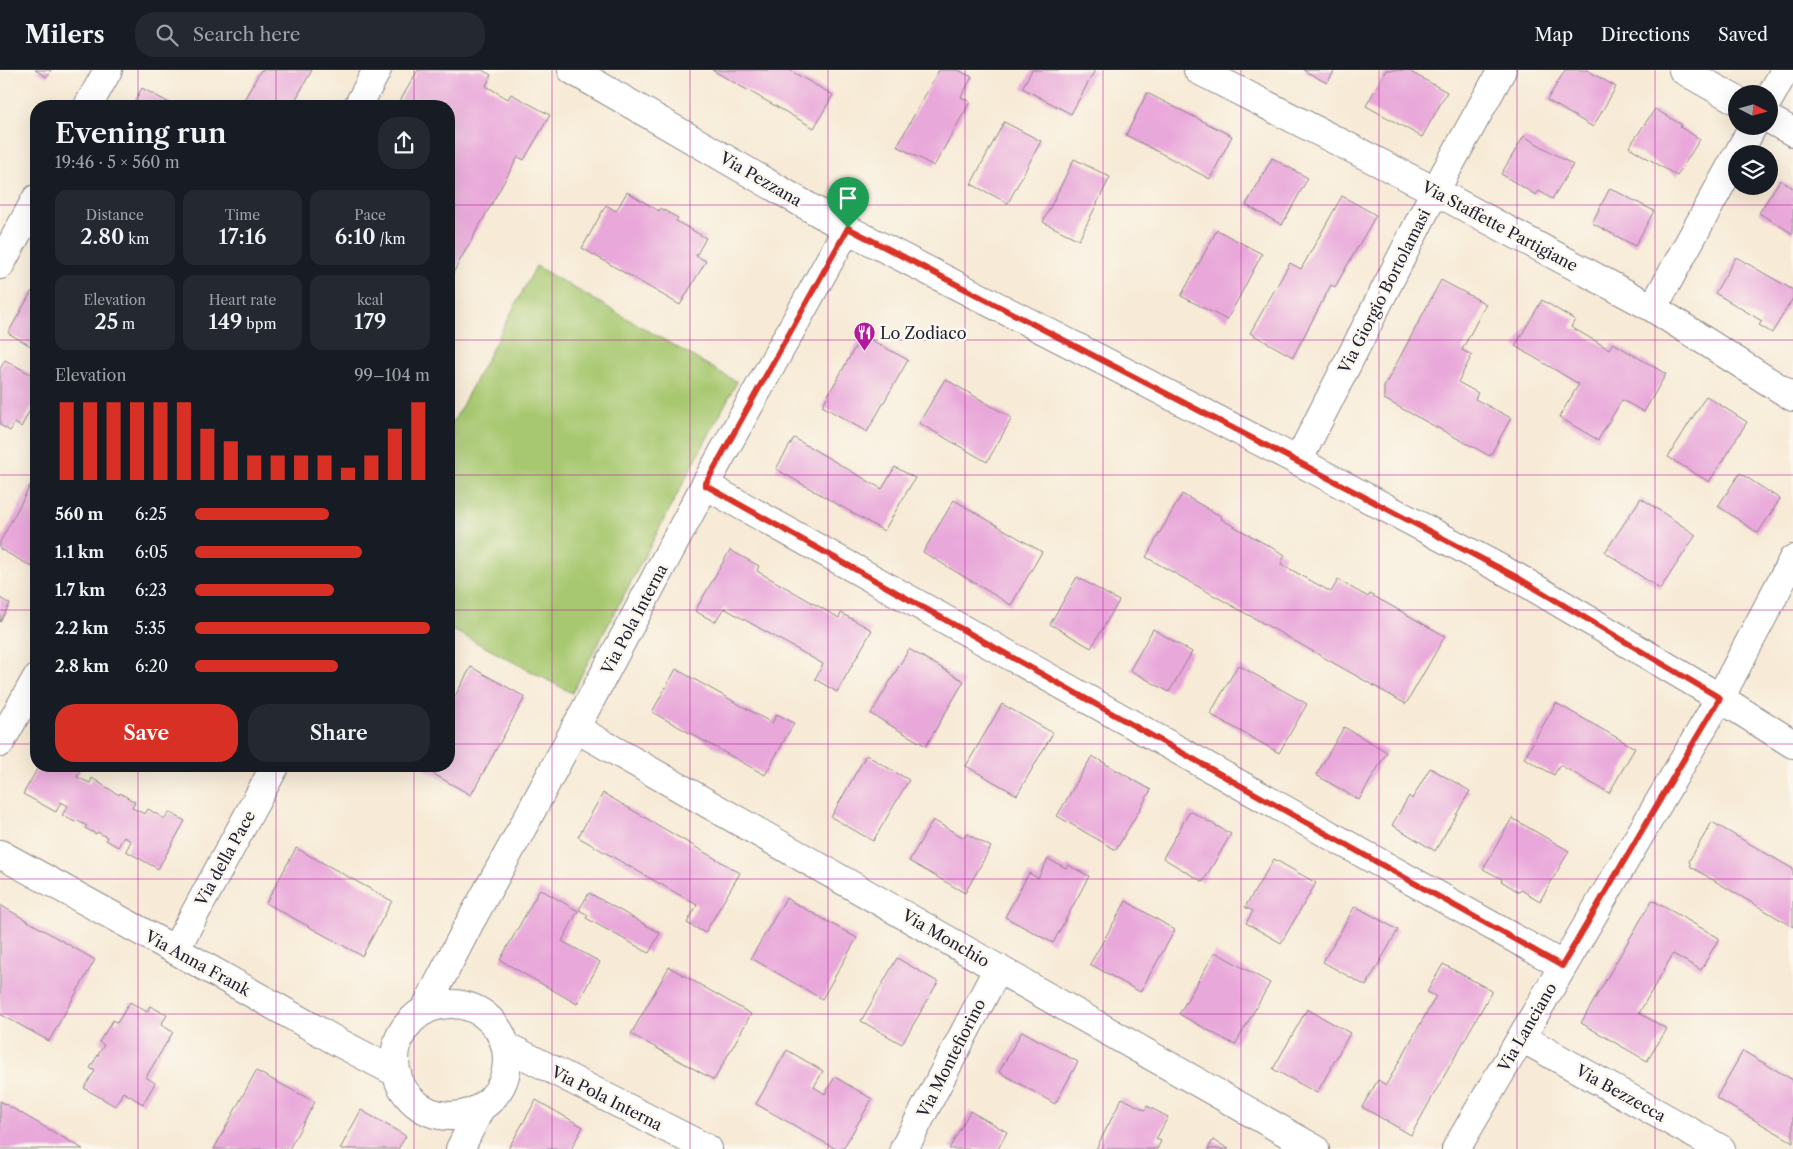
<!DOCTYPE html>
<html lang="en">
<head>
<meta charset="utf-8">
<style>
  :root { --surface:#171b24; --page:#242831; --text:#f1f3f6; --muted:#9ea1a6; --line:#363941; --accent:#d93025 }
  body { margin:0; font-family:"Libre Caslon Text",serif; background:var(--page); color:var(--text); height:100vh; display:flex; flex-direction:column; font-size:19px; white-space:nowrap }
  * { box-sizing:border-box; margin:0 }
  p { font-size:16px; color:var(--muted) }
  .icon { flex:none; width:28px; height:28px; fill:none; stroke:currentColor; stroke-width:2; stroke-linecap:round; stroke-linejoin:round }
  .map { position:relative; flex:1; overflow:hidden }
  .sheet { position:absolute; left:30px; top:30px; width:425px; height:672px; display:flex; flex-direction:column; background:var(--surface); border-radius:20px; box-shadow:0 5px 20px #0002 }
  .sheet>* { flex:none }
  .needle { width:32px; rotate:96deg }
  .tools { position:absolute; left:1728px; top:15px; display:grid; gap:10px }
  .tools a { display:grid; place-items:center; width:50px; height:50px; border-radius:50%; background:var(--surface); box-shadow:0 5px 20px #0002; font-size:25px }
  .pin { position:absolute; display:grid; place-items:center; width:42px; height:42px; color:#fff; margin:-51px -21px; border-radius:50% 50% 50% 0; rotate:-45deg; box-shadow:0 0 5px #0007 }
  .pin .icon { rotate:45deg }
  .round { display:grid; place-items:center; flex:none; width:52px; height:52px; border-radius:20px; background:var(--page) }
  .head { display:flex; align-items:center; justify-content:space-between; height:85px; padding:0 25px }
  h1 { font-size:28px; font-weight:600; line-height:38px }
  .figures { display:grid; grid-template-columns:repeat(3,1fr); gap:8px; height:85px; padding:5px 25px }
  .figures div { display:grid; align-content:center; border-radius:12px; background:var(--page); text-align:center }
  .figures b { font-size:21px; font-weight:600 }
  .figures small { font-size:14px; font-weight:400 }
  .figures p { font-size:14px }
  .chart { height:140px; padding:10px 25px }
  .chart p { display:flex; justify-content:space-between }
  .chart svg { width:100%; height:90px; margin-top:5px; stroke:var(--accent); stroke-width:6 }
  .button { display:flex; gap:10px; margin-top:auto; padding:10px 25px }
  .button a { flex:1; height:58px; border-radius:20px; background:var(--accent); color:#fff; font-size:20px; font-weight:600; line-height:58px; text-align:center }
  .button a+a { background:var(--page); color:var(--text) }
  ul { padding:0 25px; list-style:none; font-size:16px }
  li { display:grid; grid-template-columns:80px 60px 1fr; align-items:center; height:38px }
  li i { height:12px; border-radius:6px; background:var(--accent) }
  header { display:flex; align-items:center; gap:30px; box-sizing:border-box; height:70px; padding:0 25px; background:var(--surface); border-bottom:1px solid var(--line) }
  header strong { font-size:24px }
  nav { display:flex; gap:28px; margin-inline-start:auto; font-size:18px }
  .search { width:350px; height:45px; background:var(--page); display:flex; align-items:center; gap:12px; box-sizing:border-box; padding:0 18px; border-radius:20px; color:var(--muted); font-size:19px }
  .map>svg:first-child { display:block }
</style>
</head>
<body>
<header>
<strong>Milers</strong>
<div class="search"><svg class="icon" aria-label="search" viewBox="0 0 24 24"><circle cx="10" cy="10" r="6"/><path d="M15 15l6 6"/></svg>Search here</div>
<nav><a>Map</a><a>Directions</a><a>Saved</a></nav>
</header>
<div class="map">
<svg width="1793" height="1079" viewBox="0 0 1793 1079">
  <rect width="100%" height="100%" fill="#fbf7ec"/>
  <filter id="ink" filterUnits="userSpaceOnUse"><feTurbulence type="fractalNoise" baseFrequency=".02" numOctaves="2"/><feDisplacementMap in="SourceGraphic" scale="10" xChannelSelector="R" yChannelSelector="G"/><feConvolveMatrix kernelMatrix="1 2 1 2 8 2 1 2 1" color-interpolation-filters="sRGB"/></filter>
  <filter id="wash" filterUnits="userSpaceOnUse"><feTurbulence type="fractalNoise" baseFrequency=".0096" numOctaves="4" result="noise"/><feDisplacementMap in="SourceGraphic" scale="20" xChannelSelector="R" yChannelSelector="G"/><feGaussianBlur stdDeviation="1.12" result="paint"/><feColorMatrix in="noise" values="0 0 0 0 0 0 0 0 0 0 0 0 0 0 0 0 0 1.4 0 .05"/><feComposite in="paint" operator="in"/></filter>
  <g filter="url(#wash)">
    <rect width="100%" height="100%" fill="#f7ead6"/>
    <path fill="#a7c870" stroke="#647556" d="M 536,196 L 737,312 L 572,623 L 449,558 L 449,360 Z"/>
    <g id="blocks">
      <path fill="#e9a8da" d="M 35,0 L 51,0 L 47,7 Z
        M 261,0 L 312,0 L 292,36 L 244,36 L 241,35 Z
        M 418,0 L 482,0 L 491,5 L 486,16 L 508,29 L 511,24 L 550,45 L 524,90 L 518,87 L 449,210 L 449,36 L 397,36 Z
        M 712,0 L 789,0 L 833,25 L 814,58 Z
        M 939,0 L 958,0 L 972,7 L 961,27 L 970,32 L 934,96 L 897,76 Z
        M 1032,0 L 1095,0 L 1071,44 L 1022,18 Z
        M 1303,0 L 1335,0 L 1327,13 Z
        M 1386,0 L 1407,0 L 1447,22 L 1422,67 L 1366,36 Z
        M 1565,0 L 1587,0 L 1616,17 L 1593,57 L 1547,30 Z
        M 142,18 L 175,36 L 132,36 Z
        M 1147,23 L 1232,66 L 1210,109 L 1126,65 Z
        M 1655,39 L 1682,55 L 1680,57 L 1700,69 L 1677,106 L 1629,77 Z
        M 1004,52 L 1041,71 L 1008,133 L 971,114 Z
        M 1524,66 L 1573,95 L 1552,129 L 1539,121 L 1536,125 L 1501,104 Z
        M 1272,88 L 1308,108 L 1282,155 L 1246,135 Z
        M 1074,89 L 1110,107 L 1079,170 L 1043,152 Z
        M 1780,110 L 1793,118 L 1793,164 L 1759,143 Z
        M 1610,118 L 1654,141 L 1635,176 L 1592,153 Z
        M 627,122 L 659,141 L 660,138 L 678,148 L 676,151 L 706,168 L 696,186 L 706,191 L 680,235 L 582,178 L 606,135 L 616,141 Z
        M 1342,126 L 1376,145 L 1335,217 L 1331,215 L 1293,287 L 1250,263 L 1290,193 L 1301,199 Z
        M 1217,160 L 1262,184 L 1227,250 L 1181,226 Z
        M 1736,187 L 1793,220 L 1793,228 L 1772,263 L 1759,255 L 1762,251 L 1715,223 Z
        M 1441,210 L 1486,234 L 1462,280 L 1472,285 L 1458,312 L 1478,323 L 1475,329 L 1511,348 L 1490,386 L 1384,329 L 1384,317 Z
        M 32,221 L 36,224 L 36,279 L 8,263 Z
        M 1542,230 L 1575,250 L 1571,257 L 1609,279 L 1613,273 L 1666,304 L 1644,342 L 1622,330 L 1598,370 L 1559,347 L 1579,314 L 1515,276 Z
        M 862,265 L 908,290 L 867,362 L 822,336 Z
        M 5,290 L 36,307 L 36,329 L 21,357 L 15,353 L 10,361 L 0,355 L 0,299 Z
        M 945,309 L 1012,348 L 987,392 L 919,353 Z
        M 1706,326 L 1747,352 L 1709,412 L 1668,387 Z
        M 794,368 L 882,419 L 895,397 L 915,408 L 884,461 L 776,399 Z
        M 1740,403 L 1780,429 L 1758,463 L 1718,436 Z
        M 36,405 L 36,499 L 0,479 L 0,472 Z
        M 1182,424 L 1222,447 L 1221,449 L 1285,485 L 1281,494 L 1331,522 L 1338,510 L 1368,527 L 1370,524 L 1445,566 L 1406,634 L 1146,487 Z
        M 1641,428 L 1696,465 L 1660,519 L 1605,482 Z
        M 954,430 L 1042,482 L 1011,535 L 923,482 Z
        M 730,480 L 759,496 L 757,501 L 839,548 L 841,543 L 872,560 L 837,622 L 815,609 L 823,594 L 724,538 L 715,552 L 695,541 Z
        M 1077,507 L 1119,531 L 1091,578 L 1050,554 Z
        M 0,528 L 10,534 L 0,552 Z
        M 1153,559 L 1192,582 L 1169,622 L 1130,600 Z
        M 909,579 L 964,611 L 926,676 L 871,644 Z
        M 1238,595 L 1307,634 L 1279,683 L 1210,644 Z
        M 471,597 L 525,627 L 471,725 L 419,696 L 449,696 L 449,637 Z
        M 676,599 L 772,653 L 777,644 L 794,653 L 765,705 L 652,642 Z
        M 1556,633 L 1635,678 L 1609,723 L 1560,695 L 1554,705 L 1524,688 Z
        M 1002,634 L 1053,663 L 1017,725 L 966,696 Z
        M 1344,657 L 1387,682 L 1359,730 L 1316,705 Z
        M 866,685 L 909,710 L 873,771 L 831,747 Z
        M 1092,686 L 1151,720 L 1116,780 L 1057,746 Z
        M 39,696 L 71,696 L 80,701 L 77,707 L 90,713 L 92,708 L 119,725 L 120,723 L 135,732 L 132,738 L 145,744 L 148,739 L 165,749 L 169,742 L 185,751 L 158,799 L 126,781 L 131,771 L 124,767 L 118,777 L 106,770 L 107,767 L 97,762 L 96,764 L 85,758 L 87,756 L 76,750 L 75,752 L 62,745 L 68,736 L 61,732 L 56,742 L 23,724 Z
        M 1430,698 L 1470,721 L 1435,781 L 1392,755 L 1409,726 L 1412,729 Z
        M 603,723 L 740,803 L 705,863 L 687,853 L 697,835 L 578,767 Z
        M 1190,741 L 1231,764 L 1203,812 L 1163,788 Z
        M 1512,748 L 1569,781 L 1540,831 L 1521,820 L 1519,822 L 1501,811 L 1502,809 L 1483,799 Z
        M 933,750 L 964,768 L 967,764 L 991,777 L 965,823 L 909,791 Z
        M 1712,752 L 1793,799 L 1793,857 L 1691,797 L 1689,791 Z
        M 296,778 L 392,831 L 362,886 L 266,833 Z
        M 1048,789 L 1066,798 L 1068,795 L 1089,806 L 1053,873 L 1005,847 L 1029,803 L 1038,808 Z
        M 1274,789 L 1316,813 L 1281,873 L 1246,853 L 1253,841 L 1245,837 Z
        M 540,819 L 578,841 L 562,871 L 600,892 L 577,934 L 500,890 Z
        M 589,823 L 660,863 L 649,883 L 586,848 L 588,845 L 579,840 Z
        M 786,828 L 857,868 L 822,929 L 751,888 Z
        M 1652,830 L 1719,868 L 1701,900 L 1673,884 L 1639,943 L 1667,959 L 1647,991 L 1581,953 Z
        M 1126,831 L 1175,860 L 1140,922 L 1090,894 Z
        M 0,835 L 95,890 L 49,971 L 0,944 Z
        M 1355,836 L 1398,860 L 1366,916 L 1323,892 Z
        M 1215,882 L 1270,913 L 1235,975 L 1179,944 Z
        M 897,888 L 938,912 L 902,974 L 861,951 Z
        M 1443,894 L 1492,921 L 1411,1065 L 1362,1037 L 1378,1010 L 1386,1015 L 1436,926 L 1427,922 Z
        M 669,897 L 751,944 L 714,1010 L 631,964 Z
        M 130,932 L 147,942 L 150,936 L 167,945 L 161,955 L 173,962 L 146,1007 L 155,1013 L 143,1034 L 123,1022 L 115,1036 L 84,1018 L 95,1001 L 90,998 L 104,975 L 99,972 L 113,950 L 117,953 Z
        M 1307,939 L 1350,963 L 1317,1023 L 1273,999 Z
        M 1022,961 L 1078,992 L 1055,1034 L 999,1002 Z
        M 787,980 L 823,1001 L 814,1017 L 825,1024 L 835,1007 L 872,1029 L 843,1079 L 836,1079 L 756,1034 Z
        M 1743,981 L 1793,1010 L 1793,1072 L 1716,1028 Z
        M 256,1001 L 315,1032 L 289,1079 L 214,1079 Z
        M 1122,1028 L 1145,1040 L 1147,1036 L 1168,1047 L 1156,1069 L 1161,1071 L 1157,1079 L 1096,1079 Z
        M 536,1030 L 583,1057 L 571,1079 L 508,1079 Z
        M 0,1031 L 83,1079 L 0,1079 Z
        M 361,1040 L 406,1066 L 398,1079 L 340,1079 Z
        M 970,1041 L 1007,1062 L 998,1079 L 949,1079 Z
        M 1213,1070 L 1229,1079 L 1208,1079 Z"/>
    </g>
  </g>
  <g filter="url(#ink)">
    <use href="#blocks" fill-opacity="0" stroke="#8c8688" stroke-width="1"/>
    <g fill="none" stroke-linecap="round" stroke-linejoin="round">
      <defs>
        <path id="street" d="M 1198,0 L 1435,121 L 1653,238 L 1793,327
          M 1683,0 L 1736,30
          M 1769,29 L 1785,0
          M 88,36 L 108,0
          M 358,36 L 377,0
          M 1769,49 L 1793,62
          M 1738,84 L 1753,56
          M 0,195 L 36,129
          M 1653,238 L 1736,87
          M 1298,391 L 1435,121 L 1502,0
          M 705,415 L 1562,895
          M 575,658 L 1315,1079
          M 0,673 L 36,609
          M 0,784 L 195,891 L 338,972 L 397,1003
          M 175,880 L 275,696
          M395 990a56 56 0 1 1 112 0a56 56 0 1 1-112 0Z
          M 424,941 L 469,854 L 519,764 L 705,415 L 847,159
          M 1522,968 L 1721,1079
          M 506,976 L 708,1079
          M 460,1079 L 480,1039
          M 904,1079 L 998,898
          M 1456,1079 L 1720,628 L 1793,489"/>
        <path id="secondary" d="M 572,0 L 847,159 L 1298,391 L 1518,508 L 1720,628 L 1793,674"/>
      </defs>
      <use href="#street" stroke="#8c8688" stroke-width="30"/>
      <use href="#secondary" stroke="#8c8688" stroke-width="30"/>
      <use href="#street" stroke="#fff" stroke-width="28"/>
      <use href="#secondary" stroke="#fff" stroke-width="28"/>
    </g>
  </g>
  <g fill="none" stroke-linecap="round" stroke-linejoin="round" filter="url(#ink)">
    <defs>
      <path id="route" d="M 848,158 L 1298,392 L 1518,508 L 1720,628 L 1562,896 L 705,415 Z"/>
    </defs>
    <use href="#route" stroke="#fff" stroke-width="10"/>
    <use href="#route" stroke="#d93025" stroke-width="6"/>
  </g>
  <path fill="none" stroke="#b5179e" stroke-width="1" stroke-opacity="0.55" d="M 138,0 L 138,36M 276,0 L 276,36M 414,0 L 414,36M 552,0 L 552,1079M 690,0 L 690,1079M 828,0 L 828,1079M 965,0 L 965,1079M 1103,0 L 1103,1079M 1241,0 L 1241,1079M 1379,0 L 1379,1079M 1517,0 L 1517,1079M 1655,0 L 1655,1079M 0,135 L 36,135M 449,135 L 1793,135M 0,270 L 36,270M 449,270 L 1793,270M 0,405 L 36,405M 449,405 L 1793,405M 0,540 L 36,540M 449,540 L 1793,540M 0,674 L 36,674M 449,674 L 1793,674M 138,696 L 138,1079M 276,696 L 276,1079M 414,696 L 414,1079M 0,809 L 1793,809M 0,944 L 1793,944"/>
  <defs>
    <symbol id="restaurant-pin" viewBox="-11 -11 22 30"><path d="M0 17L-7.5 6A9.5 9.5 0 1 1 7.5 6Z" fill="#b5179e" stroke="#fbf7ec"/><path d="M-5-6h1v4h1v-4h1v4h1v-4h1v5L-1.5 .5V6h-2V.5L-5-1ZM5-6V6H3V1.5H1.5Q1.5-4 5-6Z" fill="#fff"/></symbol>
  </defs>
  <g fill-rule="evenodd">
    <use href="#restaurant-pin" x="852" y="250" width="25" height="34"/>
  </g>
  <g text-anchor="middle" stroke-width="5" stroke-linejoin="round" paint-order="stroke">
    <g font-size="16" fill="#22223b" stroke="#fbf7ec">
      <text transform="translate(761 109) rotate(30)" y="6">Via Pezzana</text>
      <text transform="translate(1500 156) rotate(28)" y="6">Via Staffette Partigiane</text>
      <text transform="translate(1384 221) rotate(-63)" y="6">Via Giorgio Bortolamasi</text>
      <text transform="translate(634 549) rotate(-62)" y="6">Via Pola Interna</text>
      <text transform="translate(225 788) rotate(-61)" y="6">Via della Pace</text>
      <text transform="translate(946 868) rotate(30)" y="6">Via Monchio</text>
      <text transform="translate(198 893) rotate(29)" y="6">Via Anna Frank</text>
      <text transform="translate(1527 957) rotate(-60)" y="6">Via Lanciano</text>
      <text transform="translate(951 988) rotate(-63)" y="6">Via Montefiorino</text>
      <text transform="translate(1621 1023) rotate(29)" y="6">Via Bezzecca</text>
      <text transform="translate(607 1028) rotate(27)" y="6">Via Pola Interna</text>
    </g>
    <g font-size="16" fill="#22223b" stroke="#fbf7ec" text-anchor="start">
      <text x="880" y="269">Lo Zodiaco</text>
    </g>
  </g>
</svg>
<div class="tools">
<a><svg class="needle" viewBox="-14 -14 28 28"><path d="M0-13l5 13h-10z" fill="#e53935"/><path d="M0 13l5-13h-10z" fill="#9ea1a6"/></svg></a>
<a><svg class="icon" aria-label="layers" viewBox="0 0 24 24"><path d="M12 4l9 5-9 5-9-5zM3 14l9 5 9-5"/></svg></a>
</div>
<div class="pin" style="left:848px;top:158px;background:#1e9e55"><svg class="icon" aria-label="arrive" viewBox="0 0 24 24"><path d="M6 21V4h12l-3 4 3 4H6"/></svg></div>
<section class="sheet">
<div class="head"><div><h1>Evening run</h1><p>19:46 · 5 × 560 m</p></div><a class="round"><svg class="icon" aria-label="share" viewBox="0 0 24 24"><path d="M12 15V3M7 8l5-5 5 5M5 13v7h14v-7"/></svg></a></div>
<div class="figures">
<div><p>Distance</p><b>2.80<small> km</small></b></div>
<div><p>Time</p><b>17:16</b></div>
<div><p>Pace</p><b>6:10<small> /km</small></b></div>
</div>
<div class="figures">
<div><p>Elevation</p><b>25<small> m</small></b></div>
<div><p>Heart rate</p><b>149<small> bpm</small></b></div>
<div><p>kcal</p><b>179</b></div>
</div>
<div class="chart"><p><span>Elevation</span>99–104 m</p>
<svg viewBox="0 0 160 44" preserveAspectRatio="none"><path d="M5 44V6M15 44V6M25 44V6M35 44V6M45 44V6M55 44V6M65 44V19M75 44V25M85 44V32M95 44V32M105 44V32M115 44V32M125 44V38M135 44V32M145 44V19M155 44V6"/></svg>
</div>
<ul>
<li><b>560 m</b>6:25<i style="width:57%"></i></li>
<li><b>1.1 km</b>6:05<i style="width:71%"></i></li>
<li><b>1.7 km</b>6:23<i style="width:59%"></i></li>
<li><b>2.2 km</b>5:35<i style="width:100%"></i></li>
<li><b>2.8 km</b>6:20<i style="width:61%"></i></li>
</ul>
<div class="button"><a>Save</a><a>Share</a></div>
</section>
</div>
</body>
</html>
